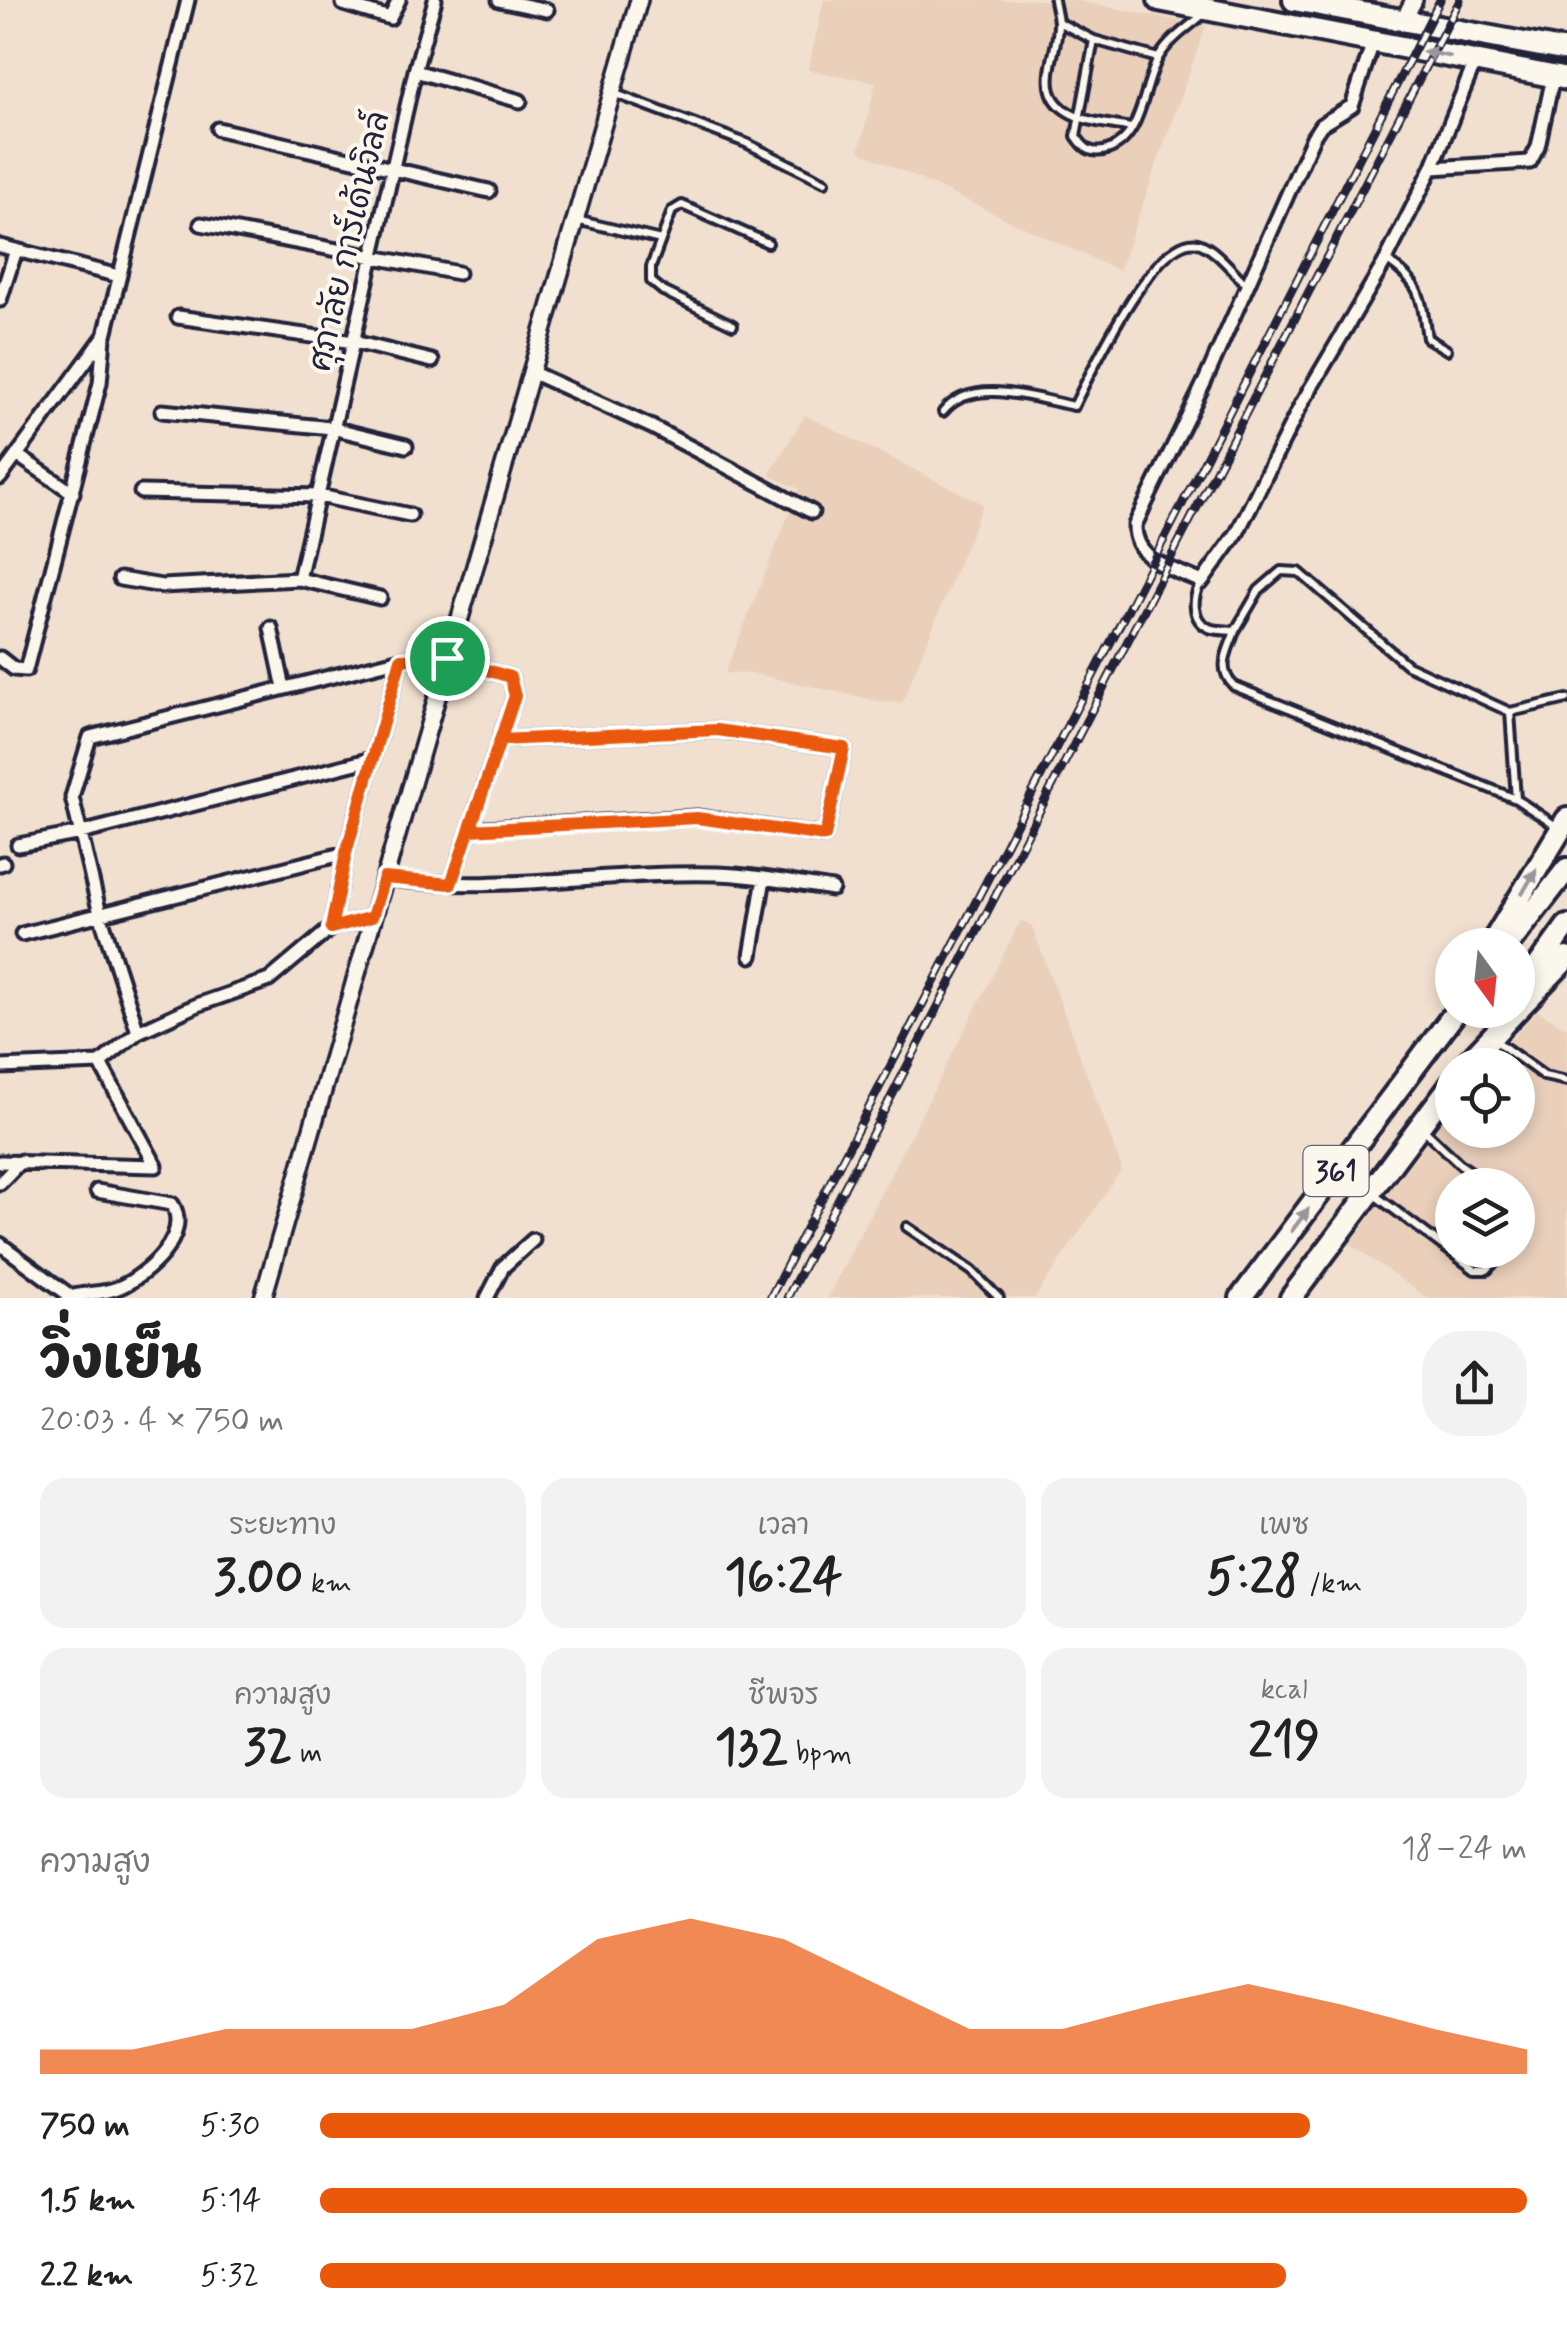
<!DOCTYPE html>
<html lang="th">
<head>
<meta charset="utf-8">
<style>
  :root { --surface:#fff; --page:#f2f2f2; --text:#222; --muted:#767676; --accent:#ea580c }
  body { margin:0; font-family:Mynerve,"Playpen Sans Thai",sans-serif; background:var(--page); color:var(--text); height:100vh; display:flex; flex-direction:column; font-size:38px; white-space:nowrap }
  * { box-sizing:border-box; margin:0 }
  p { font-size:32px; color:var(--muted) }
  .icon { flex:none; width:55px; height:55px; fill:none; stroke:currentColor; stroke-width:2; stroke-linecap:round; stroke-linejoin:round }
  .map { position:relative; height:1298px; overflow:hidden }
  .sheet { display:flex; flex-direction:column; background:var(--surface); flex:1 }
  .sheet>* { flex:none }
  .needle { width:65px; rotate:165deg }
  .fabs { position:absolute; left:1435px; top:928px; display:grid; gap:20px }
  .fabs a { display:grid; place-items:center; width:100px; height:100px; border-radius:50%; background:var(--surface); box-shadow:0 5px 15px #0003; font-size:50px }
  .pin { position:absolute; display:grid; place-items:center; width:85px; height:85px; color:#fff; margin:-42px; border:5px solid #fff; border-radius:50%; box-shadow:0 2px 10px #0007 }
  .round { display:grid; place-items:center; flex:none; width:105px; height:105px; border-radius:40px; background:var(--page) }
  .overview { display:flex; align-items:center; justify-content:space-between; height:170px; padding:0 40px }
  h1 { font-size:55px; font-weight:800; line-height:75px }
  .figures { display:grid; grid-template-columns:repeat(3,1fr); gap:15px; height:170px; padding:10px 40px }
  .figures div { display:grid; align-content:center; border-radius:25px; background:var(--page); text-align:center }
  .figures b { font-size:50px; font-weight:800 }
  .figures small { font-size:28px; font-weight:400 }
  .figures p { font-size:28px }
  .chart { height:280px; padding:20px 40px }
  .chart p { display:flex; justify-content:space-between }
  .chart svg { width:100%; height:180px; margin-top:10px; fill:var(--accent); opacity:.7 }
  ul { padding:0 40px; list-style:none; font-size:32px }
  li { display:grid; grid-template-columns:160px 120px 1fr; align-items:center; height:75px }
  li i { height:25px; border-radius:12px; background:var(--accent) }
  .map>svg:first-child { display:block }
</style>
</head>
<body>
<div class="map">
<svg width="1567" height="1298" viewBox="0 0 1567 1298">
  <rect width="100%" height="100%" fill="#f1e0cf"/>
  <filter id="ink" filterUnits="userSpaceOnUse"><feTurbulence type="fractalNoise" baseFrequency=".01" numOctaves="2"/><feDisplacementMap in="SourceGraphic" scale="20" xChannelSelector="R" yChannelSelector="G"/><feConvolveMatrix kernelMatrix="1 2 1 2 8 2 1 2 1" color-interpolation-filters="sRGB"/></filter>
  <g filter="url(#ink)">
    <path fill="#ead0bb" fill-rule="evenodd" d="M 824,0 L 1074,0 L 1206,26 L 1119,271 L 859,151 L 876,82 L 808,70 Z
      M 805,415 L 983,504 L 902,703 L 878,701 L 755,674 L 725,673 L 799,489 L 769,475 Z
      M 1021,920 L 1032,926 L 1122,1169 L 1035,1298 L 827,1298 Z
      M 1538,1011 L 1567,1028 L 1567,1298 L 1427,1298 L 1350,1244 L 1452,1108 L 1452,1130 L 1518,1130 L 1518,1065 L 1487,1065 ZM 1452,1185 L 1518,1185 L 1518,1250 L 1452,1250 Z"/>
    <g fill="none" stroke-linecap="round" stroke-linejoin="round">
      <defs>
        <path id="service" d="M 1054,0 C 1055,7 1058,16 1058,24 C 1058,58 1030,96 1076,116 C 1092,123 1113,124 1131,128
          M 1058,22 L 1094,40 L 1158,58
          M 1094,40 L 1076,136 C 1084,148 1091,155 1107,150 C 1143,139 1143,84 1159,57 C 1169,40 1188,27 1204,14
          M 613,93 L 746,143 L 825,182
          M 576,220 L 661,240 L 651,267 L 651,281 L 663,291 L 733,325
          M 661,240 L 672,211 L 682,205 L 768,243
          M 1386,260 C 1422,284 1421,297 1427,338 L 1447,350
          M 943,412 C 972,375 1036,399 1074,406 C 1090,374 1155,233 1198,243 C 1215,248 1233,272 1246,284
          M 1201,583 C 1192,597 1191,620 1209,628 C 1216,631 1228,630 1235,631 L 1259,590 L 1281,571 L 1299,572 L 1407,665 L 1510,712 L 1516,799 L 1559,828
          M 1235,631 C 1228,652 1216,668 1234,686 L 1516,799
          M 1510,712 L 1567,699
          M 1496,1041 L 1544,1076 L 1567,1081
          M 1421,1127 L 1461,1165 L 1491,1185
          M 1372,1193 L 1475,1270 L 1487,1270 L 1505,1250
          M 1518,1204 L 1526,1220 L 1518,1235
          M 907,1227 L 972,1271 L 999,1298"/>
        <path id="minor" d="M 499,0 L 547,10
          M 343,4 L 390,18 L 399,0
          M 1373,42 L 1352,106 L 1321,125 L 1313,137 L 1205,381 L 1135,525 C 1134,561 1172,568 1202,582 L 1237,533 L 1302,403 L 1386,260 L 1432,168 L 1530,162 L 1538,147 L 1553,77
          M 415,71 L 520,101
          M 218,129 L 489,191
          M 1432,168 L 1475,62
          M 201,224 L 458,273
          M 0,246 L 119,276
          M 0,300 L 16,250
          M 178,317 L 354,342 L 432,361
          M 531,372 L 652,427 L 812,512
          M 162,411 L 332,428 L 406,446
          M 17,455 L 73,493
          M 0,478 L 105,335 L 188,0
          M 141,492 L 319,496 L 410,515
          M 120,579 L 162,586 L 299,579 L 380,598
          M 299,579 L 415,71 L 435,0
          M 271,628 L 284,688
          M 0,658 L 14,669 L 26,670 L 100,383 L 104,338
          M 470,829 L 697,817 L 825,836 L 844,748 L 717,730 L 500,740
          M 18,845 L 81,833 L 372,759
          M 0,864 L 3,863
          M 384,878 C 495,894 605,871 717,874 C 755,875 794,883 832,889
          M 331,928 L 346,853 L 401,659
          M 22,934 L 346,853
          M 751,956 L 764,878
          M 138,1032 L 100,914 L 72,797 L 90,737 L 401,659 L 447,658 L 510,677 L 515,696 L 451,884
          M 0,1067 L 100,1063 L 138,1032 L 197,1005 L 269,980 L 331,928 L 372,917
          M 0,1162 L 156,1166 L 100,1063
          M 0,1183 L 21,1161
          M 0,1244 L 69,1295
          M 67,1298 C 83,1292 103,1295 120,1287 C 147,1275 192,1235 172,1204 L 97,1191
          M 487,1298 L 503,1267 L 533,1240"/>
        <path id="tertiary" d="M 1403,21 L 1414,0
          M 263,1298 L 639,0"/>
        <path id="trunk" d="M 1159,0 L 1567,79
          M 1294,0 L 1567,51
          M 1491,945 L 1567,819
          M 1508,945 L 1567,869
          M 1518,994 L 1567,926
          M 1518,1009 L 1567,958
          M 1468,1062 L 1517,1010
          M 1241,1298 L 1457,1010
          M 1291,1298 L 1452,1083"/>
      </defs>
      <use href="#service" stroke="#22223b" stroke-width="14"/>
      <use href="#minor" stroke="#22223b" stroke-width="19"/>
      <use href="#tertiary" stroke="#22223b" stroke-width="22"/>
      <use href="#trunk" stroke="#22223b" stroke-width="28"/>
      <use href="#service" stroke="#fbf7ec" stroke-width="6"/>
      <use href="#minor" stroke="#fbf7ec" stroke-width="11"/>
      <use href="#tertiary" stroke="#fbf7ec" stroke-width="15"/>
      <use href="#trunk" stroke="#fbf7ec" stroke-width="20"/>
      <defs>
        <path id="rail" d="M 770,1298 L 1170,528 L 1440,0
          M 787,1298 L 1460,0"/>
      </defs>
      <use href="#rail" stroke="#22223b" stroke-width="9"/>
      <use href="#rail" stroke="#fbf7ec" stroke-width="5" stroke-dasharray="15" stroke-linecap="butt"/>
    </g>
    <defs><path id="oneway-solid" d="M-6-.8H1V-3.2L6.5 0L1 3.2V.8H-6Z" transform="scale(2.5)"/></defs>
    <g fill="#99979c">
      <use href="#oneway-solid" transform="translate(1437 54) rotate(-169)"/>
      <use href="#oneway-solid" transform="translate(1529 882) rotate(-60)"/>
      <use href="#oneway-solid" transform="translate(1300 1220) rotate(-53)"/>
    </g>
  </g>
  <g fill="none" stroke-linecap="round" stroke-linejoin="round" filter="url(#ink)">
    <defs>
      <path id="route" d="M 447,658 L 401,659 L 346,853 L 331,928 L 372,917 L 384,878 L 451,884 L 500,740 L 717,730 L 844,748 L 825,836 L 697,818 L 470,830 L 515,696 L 510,677 L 447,658"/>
    </defs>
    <use href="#route" stroke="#fff" stroke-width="20"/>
    <use href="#route" stroke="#ea580c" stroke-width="12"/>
  </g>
  <g text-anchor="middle" stroke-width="8" stroke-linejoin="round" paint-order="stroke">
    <rect fill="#fbf7ec" stroke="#636270" stroke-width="2.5" x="1303.5" y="1146" width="65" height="50" rx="8"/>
    <g font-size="30" font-weight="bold" fill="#22223b">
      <text x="1336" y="1181">361</text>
    </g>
    <g font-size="32" fill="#22223b" stroke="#fbf7ec">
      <text transform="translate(348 241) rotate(-77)" y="11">ศุภาลัย การ์เด้นวิลล์</text>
    </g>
  </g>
</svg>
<div class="fabs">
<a><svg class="needle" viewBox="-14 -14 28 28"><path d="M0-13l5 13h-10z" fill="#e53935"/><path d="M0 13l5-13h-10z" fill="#767676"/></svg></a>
<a><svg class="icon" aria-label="locate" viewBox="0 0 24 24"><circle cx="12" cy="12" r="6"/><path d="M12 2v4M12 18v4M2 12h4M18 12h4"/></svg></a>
<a><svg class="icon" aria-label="layers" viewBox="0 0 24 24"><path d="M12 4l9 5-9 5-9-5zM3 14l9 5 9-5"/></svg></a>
</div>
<div class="pin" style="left:447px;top:658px;background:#1e9e55"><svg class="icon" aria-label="arrive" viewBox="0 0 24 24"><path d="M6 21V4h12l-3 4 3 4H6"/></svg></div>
</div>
<section class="sheet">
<div class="overview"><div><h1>วิ่งเย็น</h1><p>20:03 · 4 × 750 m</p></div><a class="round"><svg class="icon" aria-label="share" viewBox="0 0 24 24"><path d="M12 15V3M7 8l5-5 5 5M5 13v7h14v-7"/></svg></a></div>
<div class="figures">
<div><p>ระยะทาง</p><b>3.00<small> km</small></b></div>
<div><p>เวลา</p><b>16:24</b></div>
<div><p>เพซ</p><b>5:28<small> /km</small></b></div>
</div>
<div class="figures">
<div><p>ความสูง</p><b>32<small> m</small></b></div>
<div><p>ชีพจร</p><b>132<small> bpm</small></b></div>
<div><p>kcal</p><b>219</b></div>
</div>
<div class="chart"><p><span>ความสูง</span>18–24 m</p>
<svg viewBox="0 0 160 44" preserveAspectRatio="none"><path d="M0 44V38L10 38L20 33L30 33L40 33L50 27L60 11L70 6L80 11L90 22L100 33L110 33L120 27L130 22L140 27L150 33L160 38V44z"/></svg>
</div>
<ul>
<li><b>750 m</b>5:30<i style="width:82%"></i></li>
<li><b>1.5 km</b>5:14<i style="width:100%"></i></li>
<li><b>2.2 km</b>5:32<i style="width:80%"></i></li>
</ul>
</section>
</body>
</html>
